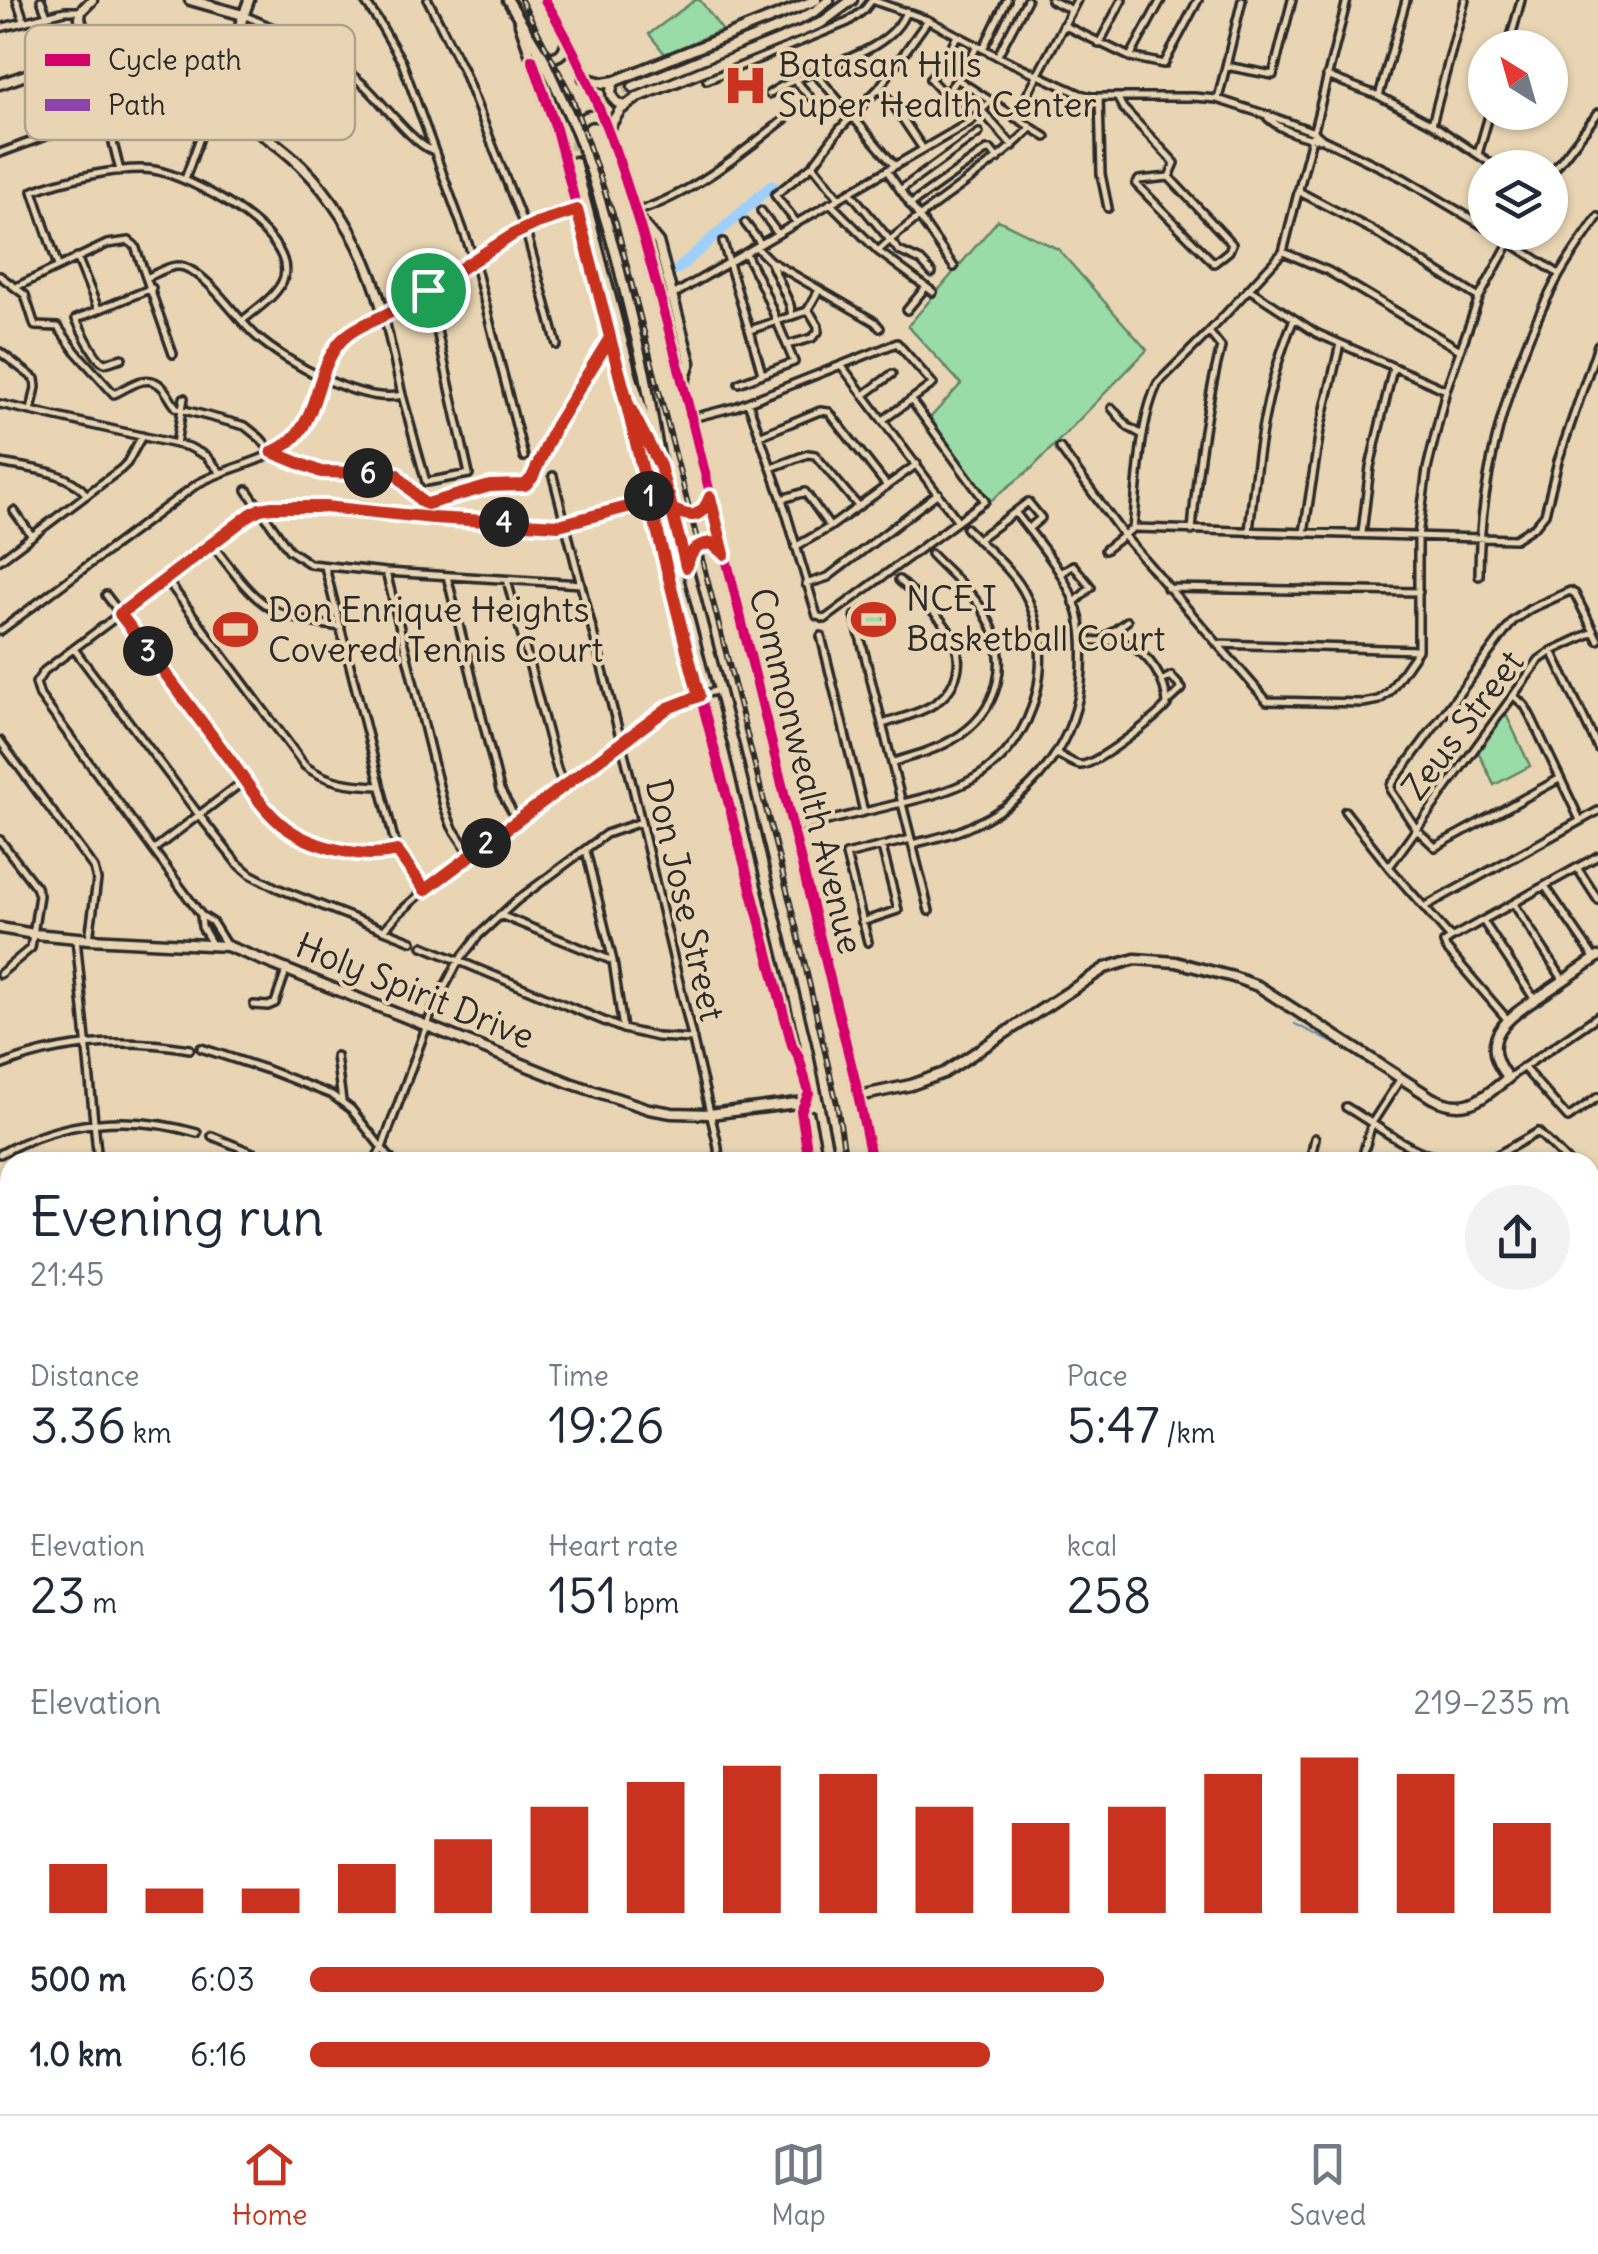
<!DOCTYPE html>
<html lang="en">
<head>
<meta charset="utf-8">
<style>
  :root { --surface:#fff; --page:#f2f2f3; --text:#1f2937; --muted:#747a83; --line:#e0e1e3; --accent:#c8321e }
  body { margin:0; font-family:Delius,sans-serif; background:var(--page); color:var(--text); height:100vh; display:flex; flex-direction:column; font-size:38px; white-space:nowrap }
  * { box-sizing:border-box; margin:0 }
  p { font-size:32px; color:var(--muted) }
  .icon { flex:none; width:55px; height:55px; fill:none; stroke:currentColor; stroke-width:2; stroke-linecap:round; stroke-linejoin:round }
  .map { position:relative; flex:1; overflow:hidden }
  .drawer { position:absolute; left:0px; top:1152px; width:1600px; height:962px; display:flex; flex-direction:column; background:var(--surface); border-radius:30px 30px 0 0; box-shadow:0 2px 8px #0004 }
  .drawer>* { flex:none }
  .needle { width:65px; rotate:323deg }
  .controls { position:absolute; left:1468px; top:30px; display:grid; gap:20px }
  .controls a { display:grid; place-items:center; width:100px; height:100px; border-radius:50%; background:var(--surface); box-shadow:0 2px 8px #0004; font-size:50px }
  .pin { position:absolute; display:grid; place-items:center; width:85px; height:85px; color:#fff; margin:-42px; border:5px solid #fff; border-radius:50%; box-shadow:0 2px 10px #0007 }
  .km { position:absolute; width:50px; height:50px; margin:-25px; border-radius:50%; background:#222; color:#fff; font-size:28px; line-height:50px; text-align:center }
  .round { display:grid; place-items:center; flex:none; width:105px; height:105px; border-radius:52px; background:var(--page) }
  .overview { display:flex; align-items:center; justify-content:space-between; height:170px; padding:0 30px }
  h1 { font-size:55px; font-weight:600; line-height:75px }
  .metrics { display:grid; grid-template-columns:repeat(3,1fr); gap:15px; height:170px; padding:10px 30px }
  .metrics div { display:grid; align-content:center }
  .metrics b { font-size:50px; font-weight:600 }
  .metrics small { font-size:28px; font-weight:400 }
  .metrics p { font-size:28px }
  .chart { height:280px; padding:20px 30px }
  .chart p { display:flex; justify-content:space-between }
  .chart svg { width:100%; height:180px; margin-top:10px; stroke:var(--accent); stroke-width:6 }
  ul { padding:0 30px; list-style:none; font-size:32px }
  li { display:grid; grid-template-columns:160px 120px 1fr; align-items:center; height:75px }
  li i { height:25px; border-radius:12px; background:var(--accent) }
  .dock { display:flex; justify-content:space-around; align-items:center; height:140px; border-top:2px solid var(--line); background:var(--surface); font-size:28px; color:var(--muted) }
  .dock a { display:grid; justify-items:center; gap:5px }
  .dock .selected { color:var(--accent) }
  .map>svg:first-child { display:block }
</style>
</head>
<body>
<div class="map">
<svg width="1598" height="2114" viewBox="0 0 1598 2114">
  <rect width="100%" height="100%" fill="#e9d5b3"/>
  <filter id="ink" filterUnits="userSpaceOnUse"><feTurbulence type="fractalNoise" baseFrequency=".01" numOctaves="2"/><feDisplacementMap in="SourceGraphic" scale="20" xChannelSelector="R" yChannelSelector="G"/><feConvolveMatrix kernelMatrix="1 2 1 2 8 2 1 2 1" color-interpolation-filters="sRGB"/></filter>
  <g filter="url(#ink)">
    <path fill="#9adca7" stroke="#628469" stroke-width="2.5" d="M 695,0 L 700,0 L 722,30 L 665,54 L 649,34 Z
      M 998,220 L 1058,249 L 1147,350 L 1032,468 L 989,502 L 930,418 L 961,384 L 908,326 Z
      M 880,601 L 888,632 L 866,636 L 859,607 Z
      M 1504,710 L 1530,766 L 1494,785 L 1477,749 Z
      M 1598,1205 L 1598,2017 L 1590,2031 L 1590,1210 Z
      M 1360,2105 L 1487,2105 L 1493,2114 L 1367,2114 Z"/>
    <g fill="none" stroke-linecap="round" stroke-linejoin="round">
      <path stroke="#718ea8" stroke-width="2.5" d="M 1295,1024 L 1361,1057
        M 0,1361 L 10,1361
        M 551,2105 L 558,2114"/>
      <path stroke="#9fd0fc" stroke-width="11" d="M 678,269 L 772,185"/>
      <path stroke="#c3b398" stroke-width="8" stroke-dasharray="8 4" stroke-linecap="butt" d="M 575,162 C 565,114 597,103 633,87"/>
      <defs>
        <path id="street" d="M 17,0 L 24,21
          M 41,0 L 47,15
          M 364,0 L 379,22 L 402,62 L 474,260 L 524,457
          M 428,0 L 463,70 L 525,228 L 557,345
          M 872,0 L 928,20 L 997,56 L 1080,94 L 1092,97 L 1194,97 L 1217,99 L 1276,118 L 1314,132 L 1322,139 L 1403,178 L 1485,227
          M 1051,0 L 1072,10
          M 243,15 C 288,33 329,54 365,86 C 382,102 414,145 432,150
          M 1063,25 L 1130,57 L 1164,64 L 1198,0
          M 0,28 L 65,11 L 80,11
          M 957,36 L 947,55 L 930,79 L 970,122
          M 1099,44 L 1122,0
          M 1508,48 L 1521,0
          M 983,49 L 1007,0
          M 998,55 L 1027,0
          M 1130,57 L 1161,0
          M 1226,66 L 1273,75 L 1292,0
          M 815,73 L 894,165
          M 1327,76 L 1379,96 L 1432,124 L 1498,168
          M 957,79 L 1046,137
          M 707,80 L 848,22 L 864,10 L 872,0
          M 795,80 L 809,96
          M 879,88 L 892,103 L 923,149
          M 946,93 L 966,68 L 977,46
          M 769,94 C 805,68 891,57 906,11
          M 1379,96 L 1406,0
          M 1099,97 L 1101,174 L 1108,208
          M 1117,97 L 1123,108 L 1175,163 L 1169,177 L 1232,244 L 1229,251 L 1214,263 L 1136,184 L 1139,180 L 1169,177
          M 1218,99 L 1242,0
          M 982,111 L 1013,146
          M 1015,118 L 1077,0
          M 1268,118 C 1281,130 1305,139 1322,139
          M 1432,124 L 1465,0
          M 0,153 L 46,136 L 104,106 L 120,171
          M 1478,154 L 1490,112
          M 813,165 L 839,198
          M 887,171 L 954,267
          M 1550,175 L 1598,113
          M 185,179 L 210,110
          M 900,190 L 979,133
          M 1298,191 L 1372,230 L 1479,298
          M 850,192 L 899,251 L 921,261 L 932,273
          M 830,203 L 878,251 L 933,292
          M 910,205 L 987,150 L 991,150 L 998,159
          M 761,211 L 778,234
          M 635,212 C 691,195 741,154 786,118
          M 796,222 L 775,195 L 813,165 L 839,130 L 879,88 L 928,20
          M 745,223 L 761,244
          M 1494,232 L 1559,274
          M 723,242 C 735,286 750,329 762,374
          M 756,247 L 770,261 L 875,322 L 880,328
          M 878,251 C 926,206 984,175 1031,128
          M 1283,252 L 1328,271 L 1460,350
          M 77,257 L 98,309
          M 771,263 L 790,305 L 792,316
          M 58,266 L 33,191 C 61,180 125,165 154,170 C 190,176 295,232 284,277 C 279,295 256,309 242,321
          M 0,276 L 25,295 L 35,326 L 58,327 L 76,352 L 114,394 C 127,389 146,371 162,387 C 168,393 171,402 177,408 L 245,426 L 260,438 L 272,452 L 317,471 L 396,474 L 422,502 L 427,504 L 490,486 L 528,483 L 533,478 L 555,427 L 610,338
          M 148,277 C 158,273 172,263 184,267 C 210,276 235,317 256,336 C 285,362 363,405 402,395
          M 16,287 L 107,244 L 129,241 L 135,246 L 173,354
          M 1249,289 L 1316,333 L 1446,390
          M 661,302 L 970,122 L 991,101
          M 907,310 L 926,287
          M 750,330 L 807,311 L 819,290
          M 787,345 L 812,338 L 818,332 L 818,326 L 808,309
          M 0,352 L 35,379 L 36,387 L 31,411
          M 122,358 C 121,358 106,363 105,363 C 95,361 81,328 76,319 L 152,288
          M 841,365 L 958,521
          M 739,383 L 794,362 L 763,288 L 746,254
          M 864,395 L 892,374
          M 748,402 L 782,499 L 817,616 L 825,619 L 985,501 L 911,400
          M 0,404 L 189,447 L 206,456 L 220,472
          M 1112,408 L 1128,427 L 1143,435
          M 692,418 L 735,407 L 897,343 L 933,384 L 883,420
          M 759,436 L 820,411 L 829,412 L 887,486
          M 176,444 L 184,398
          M 1060,448 L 1124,536 L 1267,701 L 1363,703 L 1379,700 L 1389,692 L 1418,650 L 1418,536 L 1427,469 L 1446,390 L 1479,298 L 1515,232
          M 0,463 C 30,469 67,470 87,495
          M 771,468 L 808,454 L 815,455 L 858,506
          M 553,476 L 631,780 L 717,1142 L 720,1162
          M 247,490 L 289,550 L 310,564 L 386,572 L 581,584
          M 782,499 L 805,492 L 830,527
          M 14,511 L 32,536
          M 1015,512 L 1028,502 L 1041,518 L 1028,529
          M 1135,528 L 1515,539 L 1535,526 L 1545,514 L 1558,461 L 1598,345
          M 1192,531 C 1197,469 1206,407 1221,347 L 1209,332
          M 1249,532 C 1256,460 1265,386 1294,319
          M 1304,533 L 1320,430 L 1340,344
          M 1362,533 L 1370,467 L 1393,368
          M 212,544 C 257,603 264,617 341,627
          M 795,547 L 830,527 L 917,464
          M 1105,550 L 1133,528 C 1138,486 1139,420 1158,383 L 1209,332 L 1283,252 L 1347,0
          M 0,560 L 121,469 L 127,463 L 142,436
          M 325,567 L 397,851 L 425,890
          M 386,572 L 444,806 L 452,827 L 470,854
          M 1061,573 L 1073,565 L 1091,587 L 1074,603
          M 447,576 L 500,790 L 517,820
          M 1479,576 C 1479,478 1509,368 1556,281 C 1568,259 1583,238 1598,217
          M 166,579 L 305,766 C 328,783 351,785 379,786
          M 507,580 L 557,769 L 564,787
          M 806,584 L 828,577 L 938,493
          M 1167,588 L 1419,592
          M 106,595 L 280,823 C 312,847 358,862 397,851
          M 855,616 L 929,911
          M 0,631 L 197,484 C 226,467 272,461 296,438 C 306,428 309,415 313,403 C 334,349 331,342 384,315 L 402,395 L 426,482 L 469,474 L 428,290
          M 821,636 L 864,812
          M 1103,639 L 1127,621
          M 1217,644 L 1418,650
          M 74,649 L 199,815 L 236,862 L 250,874 L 277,888 L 412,941
          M 1552,651 L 1598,748
          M 1162,681 L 1171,676 L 1182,689 L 1168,702
          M 1514,696 L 1525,706 L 1532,719 L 1580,820
          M 883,724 C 900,718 919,714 934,704 C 943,698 950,691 954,681 C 973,638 927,606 899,580
          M 0,741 L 94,868 L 97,880 L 89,939
          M 1058,755 C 1064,757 1073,764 1080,765 C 1094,767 1157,717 1167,705 C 1167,682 1149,653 1127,644 C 1114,639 1099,641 1085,641
          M 893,762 C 913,756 933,751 952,740 C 1000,713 1013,658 984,612 C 971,591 948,572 931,554
          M 1559,779 L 1435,847 L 1417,830 L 1391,791 L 1391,785 L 1513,621 L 1530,609 L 1570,591 L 1575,594 L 1598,640
          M 1345,811 L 1389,867 L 1451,938
          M 794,829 C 825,822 854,814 885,807 C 914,800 945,794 973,779 C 1038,744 1059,653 1023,590 C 1009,566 985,548 966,528
          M 0,840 L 36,887 L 39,895 L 31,948 L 0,974
          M 912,844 C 932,839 953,835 971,826 C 1035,797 1078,741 1082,671 C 1083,649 1083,630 1077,609 C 1065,572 1038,542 1015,512 L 977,540
          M 153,850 L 245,780
          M 586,851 L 613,961 L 623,1029
          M 1389,867 L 1539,660 L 1552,651 L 1593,632
          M 1578,869 L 1598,900
          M 1545,886 L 1595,959
          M 1514,904 L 1564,981
          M 1424,907 L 1598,811
          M 201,915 L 202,927 L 212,944
          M 500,915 L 613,961
          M 1483,921 L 1535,1000
          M 862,922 L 898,910 L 882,847
          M 384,930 L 398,914 L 425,890 L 668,708 L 687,699 L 719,690
          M 76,938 L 98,1162
          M 1451,938 L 1598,856
          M 1451,938 L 1444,943 L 1446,948 L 1507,1019
          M 868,942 L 846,855 L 911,839
          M 227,946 L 212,922 L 201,915 L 40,696 L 36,683 L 44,671 L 260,509 L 325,507 L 433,518 L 559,525 L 669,496
          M 423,946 L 623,1029 L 657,1037 L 693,1039
          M 254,1005 L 268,1006 L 275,1003 L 286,971
          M 201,1048 L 268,1070 L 332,1095 L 351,1109 L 393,1162
          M 336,1056 L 342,1101
          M 0,1066 C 62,1041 126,1038 190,1049
          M 1523,1067 L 1568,1118 L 1598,1097
          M 1508,1078 L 1598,1016
          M 1346,1107 C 1383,1129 1415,1157 1458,1162
          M 212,1136 L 275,1162
          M 0,1154 C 62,1120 130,1113 197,1133
          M 374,1162 L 382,1148 L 433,1009 L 458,962 L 479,935 L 516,901 L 606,834 L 641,822
          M 540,1162 L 564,1160 L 592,1162
          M 1310,1162 L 1315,1138
          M 1361,1162 L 1372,1123 L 1401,1078
          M 1413,1162 L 1416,1151
          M 1464,1162 L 1492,1158 L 1538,1132 L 1568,1162
          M 1590,1186 L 1598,1195
          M 0,1238 L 10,1230
          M 0,1496 L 10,1497
          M 0,1572 L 10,1564
          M 0,1607 L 10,1620
          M 0,1655 L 10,1667
          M 0,1688 L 10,1690
          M 0,1729 L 10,1721
          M 0,1799 L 10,1792
          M 0,1864 L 10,1857
          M 0,1890 L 10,1903
          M 0,1949 L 10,1962
          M 0,2011 L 10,2024
          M 0,2076 L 10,2090
          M 0,2102 L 10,2095
          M 71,2105 L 78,2114
          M 225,2105 L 232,2114
          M 347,2105 L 354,2114
          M 411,2105 L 418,2114
          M 454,2105 L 463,2114
          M 512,2105 L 519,2114
          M 584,2105 L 591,2114
          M 644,2105 L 652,2114
          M 1318,2105 L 1325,2114
          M 0,2108 L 5,2114
          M 113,2114 L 125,2105
          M 178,2114 L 190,2105
          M 299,2114 L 302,2110 L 300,2105
          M 368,2114 L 380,2105
          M 438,2114 L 453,2105
          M 1230,2114 L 1242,2105
          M 1545,2114 L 1550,2105
          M 1586,2114 L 1598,2095"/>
        <path id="secondary" d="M 92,0 L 81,11 L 80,18 L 104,106 C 129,86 156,94 184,102 C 201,107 219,112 235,119 C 315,158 362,233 384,315 L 428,290 L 513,234 L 537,223 L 577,209
          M 190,0 L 243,15
          M 520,24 L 556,129 L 628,403 L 658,463
          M 0,84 L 89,53
          M 210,110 L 249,0
          M 638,218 L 658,242 L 690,362 L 683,385
          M 0,928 L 34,934 L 89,939 L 227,946 L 570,1083 L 649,1109 L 672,1113 L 710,1114 L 805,1102 L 819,1107
          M 859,1096 L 911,1085 L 944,1073 L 1105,968 L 1135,959 L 1176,962 L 1233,977 L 1258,986 L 1432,1098 C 1467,1115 1481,1099 1508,1078 C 1473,1036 1514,1014 1545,993 C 1563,981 1580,969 1598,957
          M 984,2105 L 991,2114"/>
        <path id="primary" d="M 508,0 L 543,58 L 577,132 L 592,174 L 616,255 L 645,374 L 661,467 L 734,747 L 806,1045 L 830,1162
          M 545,0 C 613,111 644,239 678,364 L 855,1080 L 872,1162
          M 540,52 C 550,61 563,58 566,43
          M 584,78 L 603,83 L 615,81 L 816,0
          M 615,81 C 607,92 612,102 624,106
          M 633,87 L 800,19 L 817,10 L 829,0
          M 608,129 L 620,110 L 638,97 L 821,23 L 852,0
          M 577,130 C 580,116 591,113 604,118
          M 575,162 L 632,378 L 651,437
          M 672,509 C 688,517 702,518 709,500
          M 688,562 C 691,549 697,544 711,543 L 720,550
          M 819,2114 L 821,2105
          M 852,2114 L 854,2105"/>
      </defs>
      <use href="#street" stroke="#2b2b2b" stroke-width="12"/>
      <use href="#secondary" stroke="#2b2b2b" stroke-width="15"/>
      <use href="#primary" stroke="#2b2b2b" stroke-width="15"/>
      <use href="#street" stroke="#e9d5b3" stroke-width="5"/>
      <use href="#secondary" stroke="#e9d5b3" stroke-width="8"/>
      <use href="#primary" stroke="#e9d5b3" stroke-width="8"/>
      <defs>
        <path id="rail" d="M 521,0 L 571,95 L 616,223 L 796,926 L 837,1104 L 846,1162
          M 836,2114 L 838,2105"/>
      </defs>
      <use href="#rail" stroke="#2b2b2b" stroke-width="6"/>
      <use href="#rail" stroke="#e9d5b3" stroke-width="2.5" stroke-dasharray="8" stroke-linecap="butt"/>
      <path stroke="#8e44ad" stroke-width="8" stroke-dasharray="15 8" stroke-linecap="butt" d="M 0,1343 L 10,1345
        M 0,1797 L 1,1799"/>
      <defs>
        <path id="cycleway" d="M 545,0 C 613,111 644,239 678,364 L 855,1080 L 872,1162
          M 532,59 L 556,129 L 599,293 L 666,565 L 792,1045 L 799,1057 L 809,1093 L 801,1111 L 809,1162"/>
      </defs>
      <use href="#cycleway" stroke="#e9d5b3" stroke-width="16"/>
      <use href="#cycleway" stroke="#d6006c" stroke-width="10"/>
    </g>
  </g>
  <g fill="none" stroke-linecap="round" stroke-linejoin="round" filter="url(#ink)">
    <defs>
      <path id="route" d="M 428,290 L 514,234 L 537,223 L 577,210 C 621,371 656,534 699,696 L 668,708 L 425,890 L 397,851 C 362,860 308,847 280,823 C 259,805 244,778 227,756 C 192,709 156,661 120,614 L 251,514 L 260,509 L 272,507 L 325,507 L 433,518 L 559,525 L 669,496 L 672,509 C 691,519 702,518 710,497 L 724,554 L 711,543 C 694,545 691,552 686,567 L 683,554 L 660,466 L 628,404 L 610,338 L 555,427 L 532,478 L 525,485 L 490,486 L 427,504 L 422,502 L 396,474 L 321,472 L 272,452 C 322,432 310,378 340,342 C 352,328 371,322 387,314 C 401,306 415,298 428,290"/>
    </defs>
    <use href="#route" stroke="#fff" stroke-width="20"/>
    <use href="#route" stroke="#c8321e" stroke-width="12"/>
  </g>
  <defs>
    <symbol id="hospital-bare" viewBox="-9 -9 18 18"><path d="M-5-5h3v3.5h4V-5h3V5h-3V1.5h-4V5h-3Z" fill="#c8321e" stroke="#e9d5b3" stroke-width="2.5" paint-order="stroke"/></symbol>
    <symbol id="stadium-bare" viewBox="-9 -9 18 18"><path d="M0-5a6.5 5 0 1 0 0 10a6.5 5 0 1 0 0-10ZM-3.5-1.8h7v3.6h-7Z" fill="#c8321e" stroke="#e9d5b3" stroke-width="2.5" paint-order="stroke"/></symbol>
  </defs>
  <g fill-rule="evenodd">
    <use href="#hospital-bare" x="714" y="54" width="63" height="63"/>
    <use href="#stadium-bare" x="842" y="588" width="63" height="63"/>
    <use href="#stadium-bare" x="204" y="598" width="63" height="63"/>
  </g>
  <g text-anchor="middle" stroke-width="8" stroke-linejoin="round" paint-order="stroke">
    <g font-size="35" fill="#2b2b2b" stroke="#e9d5b3" text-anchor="start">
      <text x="778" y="77">Batasan Hills<tspan x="778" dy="40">Super Health Center</tspan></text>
      <text x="906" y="611">NCE I<tspan x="906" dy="40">Basketball Court</tspan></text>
      <text x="268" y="622">Don Enrique Heights<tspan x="268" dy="40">Covered Tennis Court</tspan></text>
    </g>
    <g font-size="35" fill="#2b2b2b" stroke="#e9d5b3">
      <text transform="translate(1463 725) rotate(-53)" y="12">Zeus Street</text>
      <text transform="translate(806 771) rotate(76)" y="12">Commonwealth Avenue</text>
      <text transform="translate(685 900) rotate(77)" y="12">Don Jose Street</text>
      <text transform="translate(415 991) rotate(22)" y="12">Holy Spirit Drive</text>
    </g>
  </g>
  <rect x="25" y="25" width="330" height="115" rx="15" fill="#e9d5b3" stroke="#b0a28a" stroke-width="2.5"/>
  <rect x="45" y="54" width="45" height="12" fill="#d6006c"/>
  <rect x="45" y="99" width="45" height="12" fill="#8e44ad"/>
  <g font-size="28" fill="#2b2b2b">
    <text x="108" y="70">Cycle path</text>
    <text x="108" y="115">Path</text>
  </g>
</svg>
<div class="controls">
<a><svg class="needle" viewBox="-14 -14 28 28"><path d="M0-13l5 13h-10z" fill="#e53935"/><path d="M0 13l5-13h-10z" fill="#747a83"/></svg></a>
<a><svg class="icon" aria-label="layers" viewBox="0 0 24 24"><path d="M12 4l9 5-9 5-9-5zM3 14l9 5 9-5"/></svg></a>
</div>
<div class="pin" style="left:428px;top:290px;background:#1e9e55"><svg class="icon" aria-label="arrive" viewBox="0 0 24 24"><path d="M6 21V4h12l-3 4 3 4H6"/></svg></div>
<b class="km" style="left:649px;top:496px">1</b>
<b class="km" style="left:486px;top:843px">2</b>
<b class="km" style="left:148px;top:651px">3</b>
<b class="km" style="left:504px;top:522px">4</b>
<b class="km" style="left:368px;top:473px">6</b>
<section class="drawer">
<div class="overview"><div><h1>Evening run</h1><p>21:45</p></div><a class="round"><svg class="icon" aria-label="share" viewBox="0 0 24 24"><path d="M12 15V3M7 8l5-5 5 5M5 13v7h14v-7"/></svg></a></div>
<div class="metrics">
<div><p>Distance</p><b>3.36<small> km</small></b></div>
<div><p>Time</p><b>19:26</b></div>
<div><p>Pace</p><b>5:47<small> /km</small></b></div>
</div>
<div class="metrics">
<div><p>Elevation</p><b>23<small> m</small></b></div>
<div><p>Heart rate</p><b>151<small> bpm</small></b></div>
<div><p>kcal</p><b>258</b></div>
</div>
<div class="chart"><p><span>Elevation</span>219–235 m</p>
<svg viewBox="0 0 160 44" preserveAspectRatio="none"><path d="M5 44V32M15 44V38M25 44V38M35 44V32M45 44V26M55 44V18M65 44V12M75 44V8M85 44V10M95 44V18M105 44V22M115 44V18M125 44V10M135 44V6M145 44V10M155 44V22"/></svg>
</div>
<ul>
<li><b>500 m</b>6:03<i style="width:63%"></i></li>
<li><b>1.0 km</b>6:16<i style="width:54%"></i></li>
</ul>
</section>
</div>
<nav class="dock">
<a class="selected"><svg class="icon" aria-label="home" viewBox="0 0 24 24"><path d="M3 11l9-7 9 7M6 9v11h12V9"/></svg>Home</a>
<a><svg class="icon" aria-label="map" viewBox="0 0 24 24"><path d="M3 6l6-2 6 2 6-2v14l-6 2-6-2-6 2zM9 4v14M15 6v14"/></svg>Map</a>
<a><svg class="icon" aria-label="saved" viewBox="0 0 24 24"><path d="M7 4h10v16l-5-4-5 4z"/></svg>Saved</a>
</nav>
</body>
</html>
